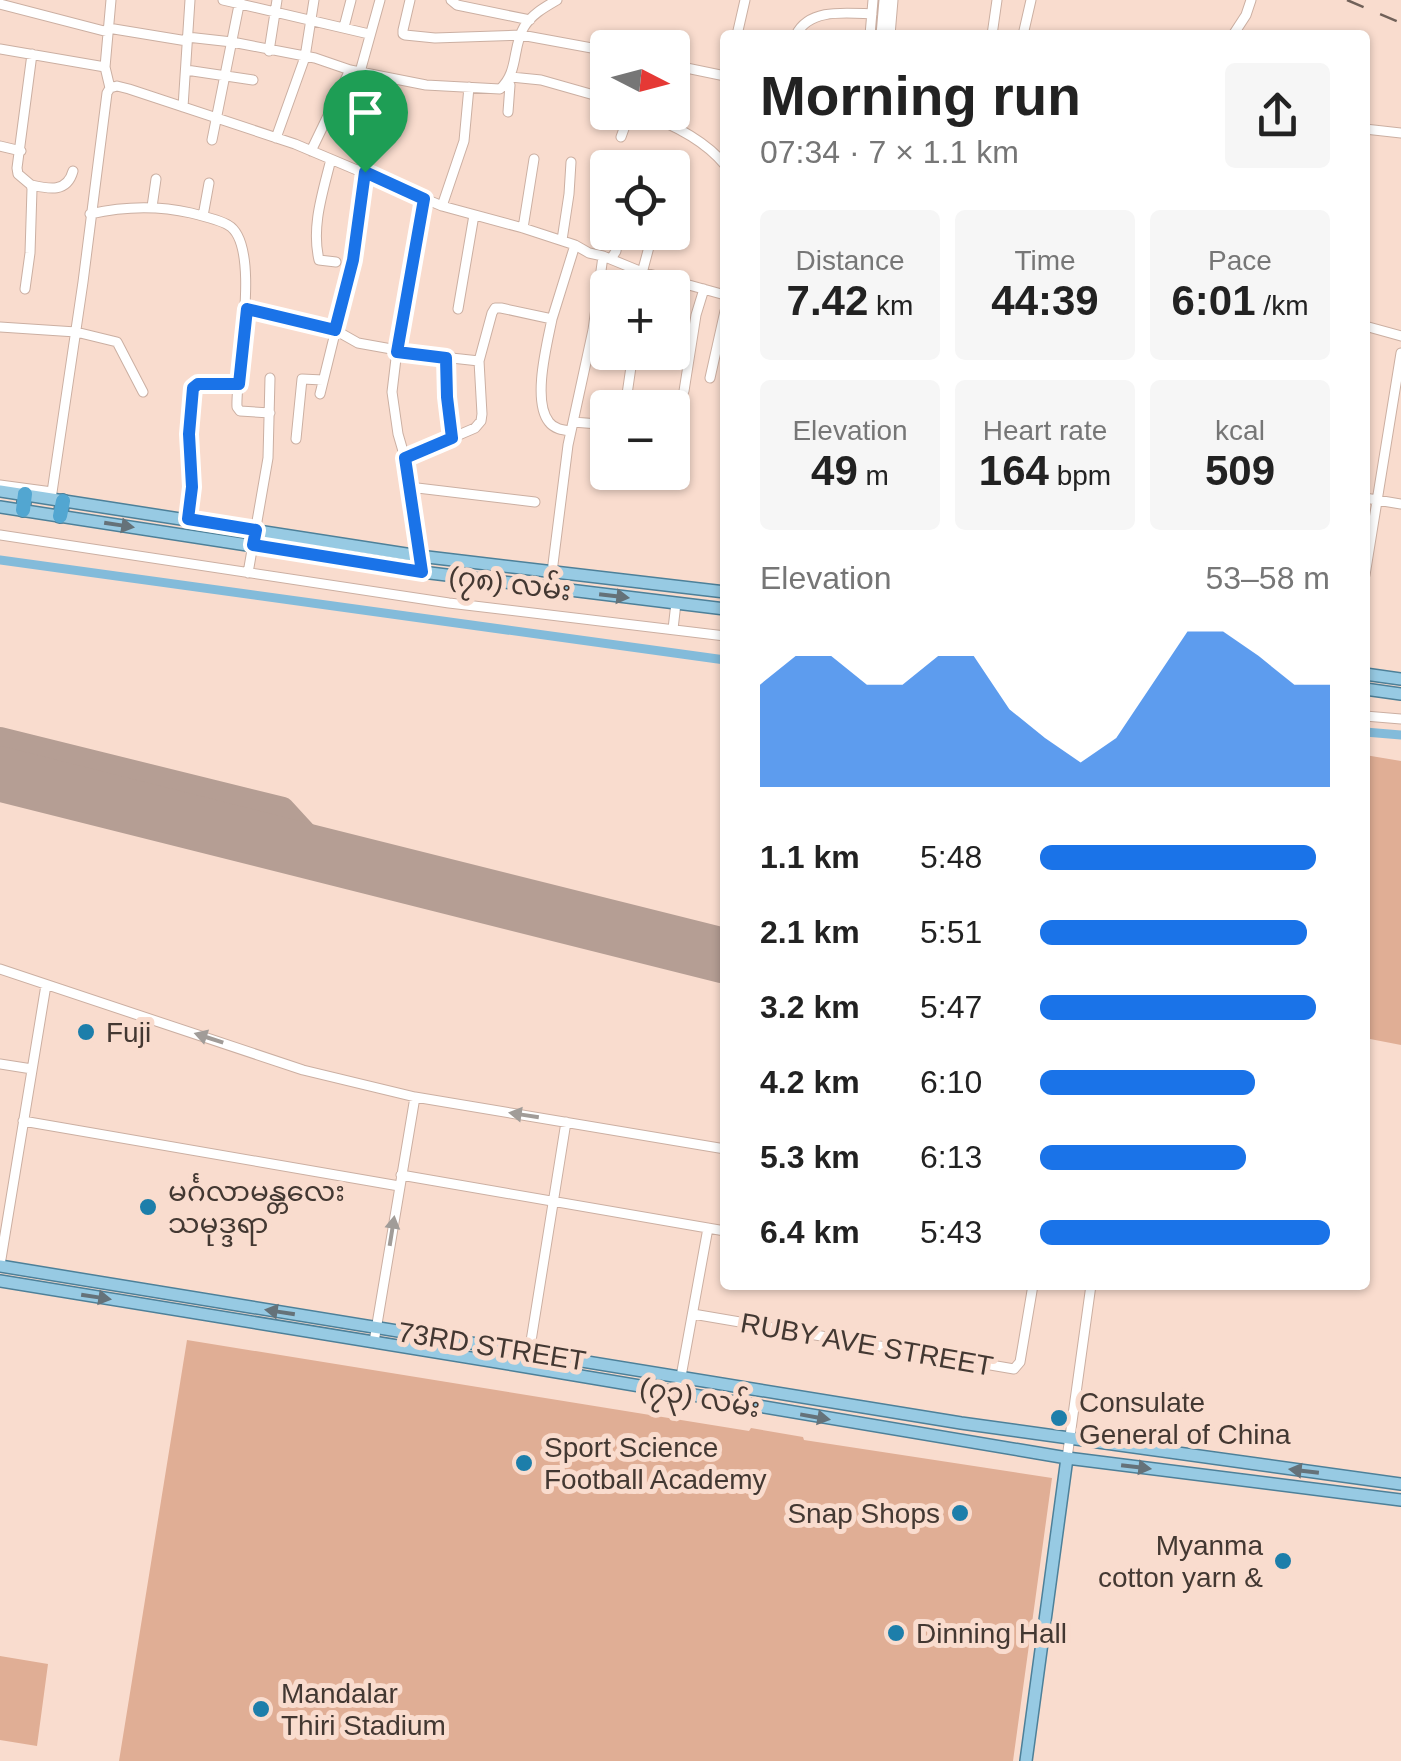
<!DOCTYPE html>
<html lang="en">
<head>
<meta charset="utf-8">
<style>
  :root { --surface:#fff; --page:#f6f6f6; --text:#222; --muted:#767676; --accent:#1a73e8 }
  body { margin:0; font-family:Helvetica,"Noto Sans Myanmar",sans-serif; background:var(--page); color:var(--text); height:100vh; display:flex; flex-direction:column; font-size:38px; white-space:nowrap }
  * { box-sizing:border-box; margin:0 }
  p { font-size:32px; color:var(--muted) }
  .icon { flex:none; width:55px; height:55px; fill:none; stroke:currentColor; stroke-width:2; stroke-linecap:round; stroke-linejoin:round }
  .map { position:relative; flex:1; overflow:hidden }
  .panel { position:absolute; left:720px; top:30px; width:650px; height:1260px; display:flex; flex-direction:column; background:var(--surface); border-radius:10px; box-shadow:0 2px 8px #0004 }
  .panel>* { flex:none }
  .needle { width:65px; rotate:96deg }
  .buttons { position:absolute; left:590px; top:30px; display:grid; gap:20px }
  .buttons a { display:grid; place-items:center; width:100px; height:100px; border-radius:10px; background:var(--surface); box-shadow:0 2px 8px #0004; font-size:50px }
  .pin { position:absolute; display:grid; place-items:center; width:85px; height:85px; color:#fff; margin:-102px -42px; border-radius:50% 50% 50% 0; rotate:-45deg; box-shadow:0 0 10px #0007 }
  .pin .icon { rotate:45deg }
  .round { display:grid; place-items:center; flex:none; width:105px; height:105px; border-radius:10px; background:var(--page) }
  .headline { display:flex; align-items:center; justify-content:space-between; height:170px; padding:0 40px }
  h1 { font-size:55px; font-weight:600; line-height:75px }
  .stats { display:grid; grid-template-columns:repeat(3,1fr); gap:15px; height:170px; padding:10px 40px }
  .stats div { display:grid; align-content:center; border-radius:10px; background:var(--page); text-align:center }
  .stats b { font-size:42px; font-weight:600 }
  .stats small { font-size:28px; font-weight:400 }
  .stats p { font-size:28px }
  .chart { height:280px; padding:20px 40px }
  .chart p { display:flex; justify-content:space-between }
  .chart svg { width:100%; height:180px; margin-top:10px; fill:var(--accent); opacity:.7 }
  ul { padding:0 40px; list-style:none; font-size:32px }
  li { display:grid; grid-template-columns:160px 120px 1fr; align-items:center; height:75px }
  li i { height:25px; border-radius:12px; background:var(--accent) }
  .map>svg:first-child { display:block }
</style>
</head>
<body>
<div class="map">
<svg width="1401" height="1761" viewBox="0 0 1401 1761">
  <rect width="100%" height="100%" fill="#f9dcce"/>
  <path fill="#e0ae95" d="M 1365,755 L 1401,761 L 1401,1045 L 1365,1038 Z
    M 187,1340 L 749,1431 L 751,1428 L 803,1437 L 804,1440 L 1052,1478 L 1013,1761 L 119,1761 Z
    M 0,1656 L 48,1664 L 37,1746 L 0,1740 Z"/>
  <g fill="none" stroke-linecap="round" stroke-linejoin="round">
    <path stroke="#83bbda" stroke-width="9" d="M 0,560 L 725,660
      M 1365,732 L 1401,735"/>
    <path stroke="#b59e94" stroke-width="22" d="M 0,738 L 283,808 L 328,857"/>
    <path stroke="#b59e94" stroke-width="55" d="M 0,774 L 725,956"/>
    <defs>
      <path id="minor" d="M 223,0 L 369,34
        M 410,0 L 403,30 L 403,34 L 405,35 L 435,38 L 521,35 L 608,51
        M 451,0 L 457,5 L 530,20
        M 0,4 L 108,32
        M 344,27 L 351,0
        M 108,28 L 187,41
        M 737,35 L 745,0
        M 796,35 C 809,8 846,13 872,14
        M 870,35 L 873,0
        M 881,35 L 884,0
        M 890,35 L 893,0
        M 992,35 L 997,0
        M 1023,35 L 1031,0
        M 1233,35 L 1246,15 L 1251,0
        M 187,37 L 232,42 L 315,58 L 350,70 L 426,85 L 500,89 C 519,72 512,47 524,27 C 532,14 545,7 557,0
        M 0,49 L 105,67
        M 269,51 L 277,0
        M 672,65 L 725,76
        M 186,70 L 253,80
        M 360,72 L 380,0
        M 511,77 L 541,80 L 608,99
        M 507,82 L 510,85 L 508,112
        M 110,88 L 105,67 L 111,0
        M 183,107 L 190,0
        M 639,112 C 670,123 704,139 725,165
        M 1365,129 L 1401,133
        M 621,137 L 630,112
        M 276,138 L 305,57 L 314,0
        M 212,140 L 240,0
        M 0,146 L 21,151
        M 311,151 L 350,70
        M 331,159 C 323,192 311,226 319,260 L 336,262
        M 659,168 L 660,158
        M 31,185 C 49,189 67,193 73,171
        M 442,206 L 464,141 L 469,87
        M 152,207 L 156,179
        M 90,214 C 125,206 156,205 191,213 C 199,215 222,221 228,225 C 263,244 235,373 237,407 L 240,411 L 270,413
        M 203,216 L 209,183
        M 523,228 L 534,159
        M 562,240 L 569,194 L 571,162
        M 611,259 L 616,251 L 619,232
        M 638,288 L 653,232
        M 25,289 L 30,253 L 32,189 L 31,185 L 18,174 L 17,168 L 32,54
        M 247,309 L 335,330 L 358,343 L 397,350
        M 458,309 L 474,215
        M 552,319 C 547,344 532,401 549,422 C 554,429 563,430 571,431
        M 1365,326 L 1401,336
        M 0,327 L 76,332 L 117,342 L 143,392
        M 397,352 L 479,361
        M 624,352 L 623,358 L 632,360
        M 446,358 L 447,397 L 452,438
        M 710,378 L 725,311
        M 684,391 L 696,315 L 704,289
        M 320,394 L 353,260 L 365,172
        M 625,408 L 632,360 L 636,360 L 637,352
        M 573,422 L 598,424 L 608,408
        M 296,439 L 302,379 L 323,380
        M 405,458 L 475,428 L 481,421 L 482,414 L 479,361 L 492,313 L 495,308 L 501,308 L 552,319 L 575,245
        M 0,485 L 52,492
        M 409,487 L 535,502
        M 1365,498 L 1401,504
        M 51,499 L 83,282 L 107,93 L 110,88 L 117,86 L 129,89 L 295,144 L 442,206 L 523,228 L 575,245 L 589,253 L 603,256 L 642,272 L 725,295
        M 188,519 L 192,487 L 189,434 L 193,388 L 198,384 L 239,384
        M 0,535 L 449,603 L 725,636
        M 422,572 L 405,458 L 398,434 L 392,392 L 397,350 L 424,199
        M 248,573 L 268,458 L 270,378
        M 1365,575 L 1401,353
        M 550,588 L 568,445 L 593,330 L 603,256
        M 673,629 L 676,603
        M 1365,716 L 1401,719
        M 0,969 L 303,1070 L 415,1097 L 725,1149
        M 0,1064 L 32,1069
        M 23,1121 L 399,1186
        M 401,1175 L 725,1231
        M 0,1265 L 46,985
        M 693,1314 L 1014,1369 L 1020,1362 L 1033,1285
        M 531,1341 L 566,1122
        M 374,1342 L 415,1097
        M 678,1393 L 708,1228
        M 1067,1458 L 1091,1285"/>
      <path id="major" d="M 0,491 L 419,556 L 725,592
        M 0,507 L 422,572 L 725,609
        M 1365,674 L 1401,679
        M 1365,689 L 1401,694
        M 0,1266 L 961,1423 L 1401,1484
        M 0,1281 L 527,1367 L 1067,1458 L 1401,1500
        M 1026,1761 L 1067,1458"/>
      <path id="highway" d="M 23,510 L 25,494
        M 60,516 L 63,501"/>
    </defs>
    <use href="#minor" stroke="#cbafa2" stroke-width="11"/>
    <use href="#major" stroke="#4d8099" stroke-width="14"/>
    <use href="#highway" stroke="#4d8099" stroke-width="16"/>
    <use href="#minor" stroke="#fff" stroke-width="9"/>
    <use href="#major" stroke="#97cae3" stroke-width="11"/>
    <use href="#highway" stroke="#52a6d1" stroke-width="14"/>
    <path stroke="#716159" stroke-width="2.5" stroke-dasharray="18 18" stroke-linecap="butt" d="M 1347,0 L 1401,23"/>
  </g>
  <defs><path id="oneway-solid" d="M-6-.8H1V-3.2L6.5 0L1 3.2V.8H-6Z" transform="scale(2.5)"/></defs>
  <g fill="#657279">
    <use href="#oneway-solid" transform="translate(119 525) rotate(9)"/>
    <use href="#oneway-solid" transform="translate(614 596) rotate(7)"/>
    <use href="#oneway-solid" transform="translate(96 1297) rotate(9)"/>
    <use href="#oneway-solid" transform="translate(280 1312) rotate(-171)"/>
    <use href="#oneway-solid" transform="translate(815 1417) rotate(10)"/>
    <use href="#oneway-solid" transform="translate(1136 1467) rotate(7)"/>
    <use href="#oneway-solid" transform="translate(1304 1471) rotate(-173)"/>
  </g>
  <g fill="#a19c98">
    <use href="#oneway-solid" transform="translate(209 1038) rotate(-162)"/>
    <use href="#oneway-solid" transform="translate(524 1115) rotate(-171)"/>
    <use href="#oneway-solid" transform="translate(392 1231) rotate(-81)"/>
  </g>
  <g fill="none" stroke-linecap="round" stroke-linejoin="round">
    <defs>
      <path id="route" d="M 365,172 L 424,199 L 397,352 L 446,358 L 447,397 L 452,438 L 405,458 L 422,572 L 253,545 L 256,530 L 188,519 L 192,487 L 189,434 L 193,388 L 198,384 L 239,384 L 247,309 L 335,330 L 353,260 Z"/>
    </defs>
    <use href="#route" stroke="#fff" stroke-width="20"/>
    <use href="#route" stroke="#1a73e8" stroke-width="12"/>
  </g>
  <g fill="#1d7eaa" stroke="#f9dcce" stroke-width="4">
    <circle cx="86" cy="1032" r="10"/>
    <circle cx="148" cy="1207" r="10"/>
    <circle cx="1059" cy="1418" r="10"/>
    <circle cx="524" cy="1463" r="10"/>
    <circle cx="960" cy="1513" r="10"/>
    <circle cx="1283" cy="1561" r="10"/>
    <circle cx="896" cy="1633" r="10"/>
    <circle cx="261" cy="1709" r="10"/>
  </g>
  <g text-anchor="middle" stroke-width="10" stroke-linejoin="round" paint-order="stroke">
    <g font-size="28" fill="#433832" stroke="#f9dcce">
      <text transform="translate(510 583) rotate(7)" y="10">(၇၈) လမ်း</text>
      <text transform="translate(867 1344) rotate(10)" y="10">RUBY AVE STREET</text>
      <text transform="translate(492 1346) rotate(9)" y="10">73RD STREET</text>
      <text transform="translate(700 1397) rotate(10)" y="10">(၇၃) လမ်း</text>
    </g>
    <g font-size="28" fill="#433832" stroke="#f9dcce" text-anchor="start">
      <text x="106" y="1042">Fuji</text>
      <text x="168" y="1201">မင်္ဂလာမန္တလေး<tspan x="168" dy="32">သမုဒ္ဒရာ</tspan></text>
      <text x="1079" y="1412">Consulate<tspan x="1079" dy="32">General of China</tspan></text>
      <text x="544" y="1457">Sport Science<tspan x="544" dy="32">Football Academy</tspan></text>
      <text x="940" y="1523" text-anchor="end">Snap Shops</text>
      <text x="1263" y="1555" text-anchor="end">Myanma<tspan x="1263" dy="32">cotton yarn &amp;</tspan></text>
      <text x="916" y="1643">Dinning Hall</text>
      <text x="281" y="1703">Mandalar<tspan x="281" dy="32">Thiri Stadium</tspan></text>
    </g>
  </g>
</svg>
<div class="buttons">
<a><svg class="needle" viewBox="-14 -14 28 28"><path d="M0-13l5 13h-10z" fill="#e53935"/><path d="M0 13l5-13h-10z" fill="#767676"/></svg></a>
<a><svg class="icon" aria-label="locate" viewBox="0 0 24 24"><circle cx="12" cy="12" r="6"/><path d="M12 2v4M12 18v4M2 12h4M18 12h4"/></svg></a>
<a>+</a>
<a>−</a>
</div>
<div class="pin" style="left:365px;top:172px;background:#1e9e55"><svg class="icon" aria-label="arrive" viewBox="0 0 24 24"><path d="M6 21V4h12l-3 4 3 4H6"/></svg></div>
<section class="panel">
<div class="headline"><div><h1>Morning run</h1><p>07:34 · 7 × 1.1 km</p></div><a class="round"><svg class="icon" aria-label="share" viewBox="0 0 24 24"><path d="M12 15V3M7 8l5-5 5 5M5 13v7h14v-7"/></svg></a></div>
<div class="stats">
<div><p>Distance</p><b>7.42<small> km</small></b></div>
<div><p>Time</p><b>44:39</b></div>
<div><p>Pace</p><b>6:01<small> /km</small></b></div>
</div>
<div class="stats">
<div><p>Elevation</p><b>49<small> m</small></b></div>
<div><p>Heart rate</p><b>164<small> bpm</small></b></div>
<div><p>kcal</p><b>509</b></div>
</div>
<div class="chart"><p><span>Elevation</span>53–58 m</p>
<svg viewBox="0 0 160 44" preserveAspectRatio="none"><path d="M0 44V19L10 12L20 12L30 19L40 19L50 12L60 12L70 25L80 32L90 38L100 32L110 19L120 6L130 6L140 12L150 19L160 19V44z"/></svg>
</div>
<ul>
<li><b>1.1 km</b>5:48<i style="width:95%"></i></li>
<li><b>2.1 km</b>5:51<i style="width:92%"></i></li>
<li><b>3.2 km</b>5:47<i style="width:95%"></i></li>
<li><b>4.2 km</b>6:10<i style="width:74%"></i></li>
<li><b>5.3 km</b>6:13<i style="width:71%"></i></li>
<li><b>6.4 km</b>5:43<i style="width:100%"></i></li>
</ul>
</section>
</div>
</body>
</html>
